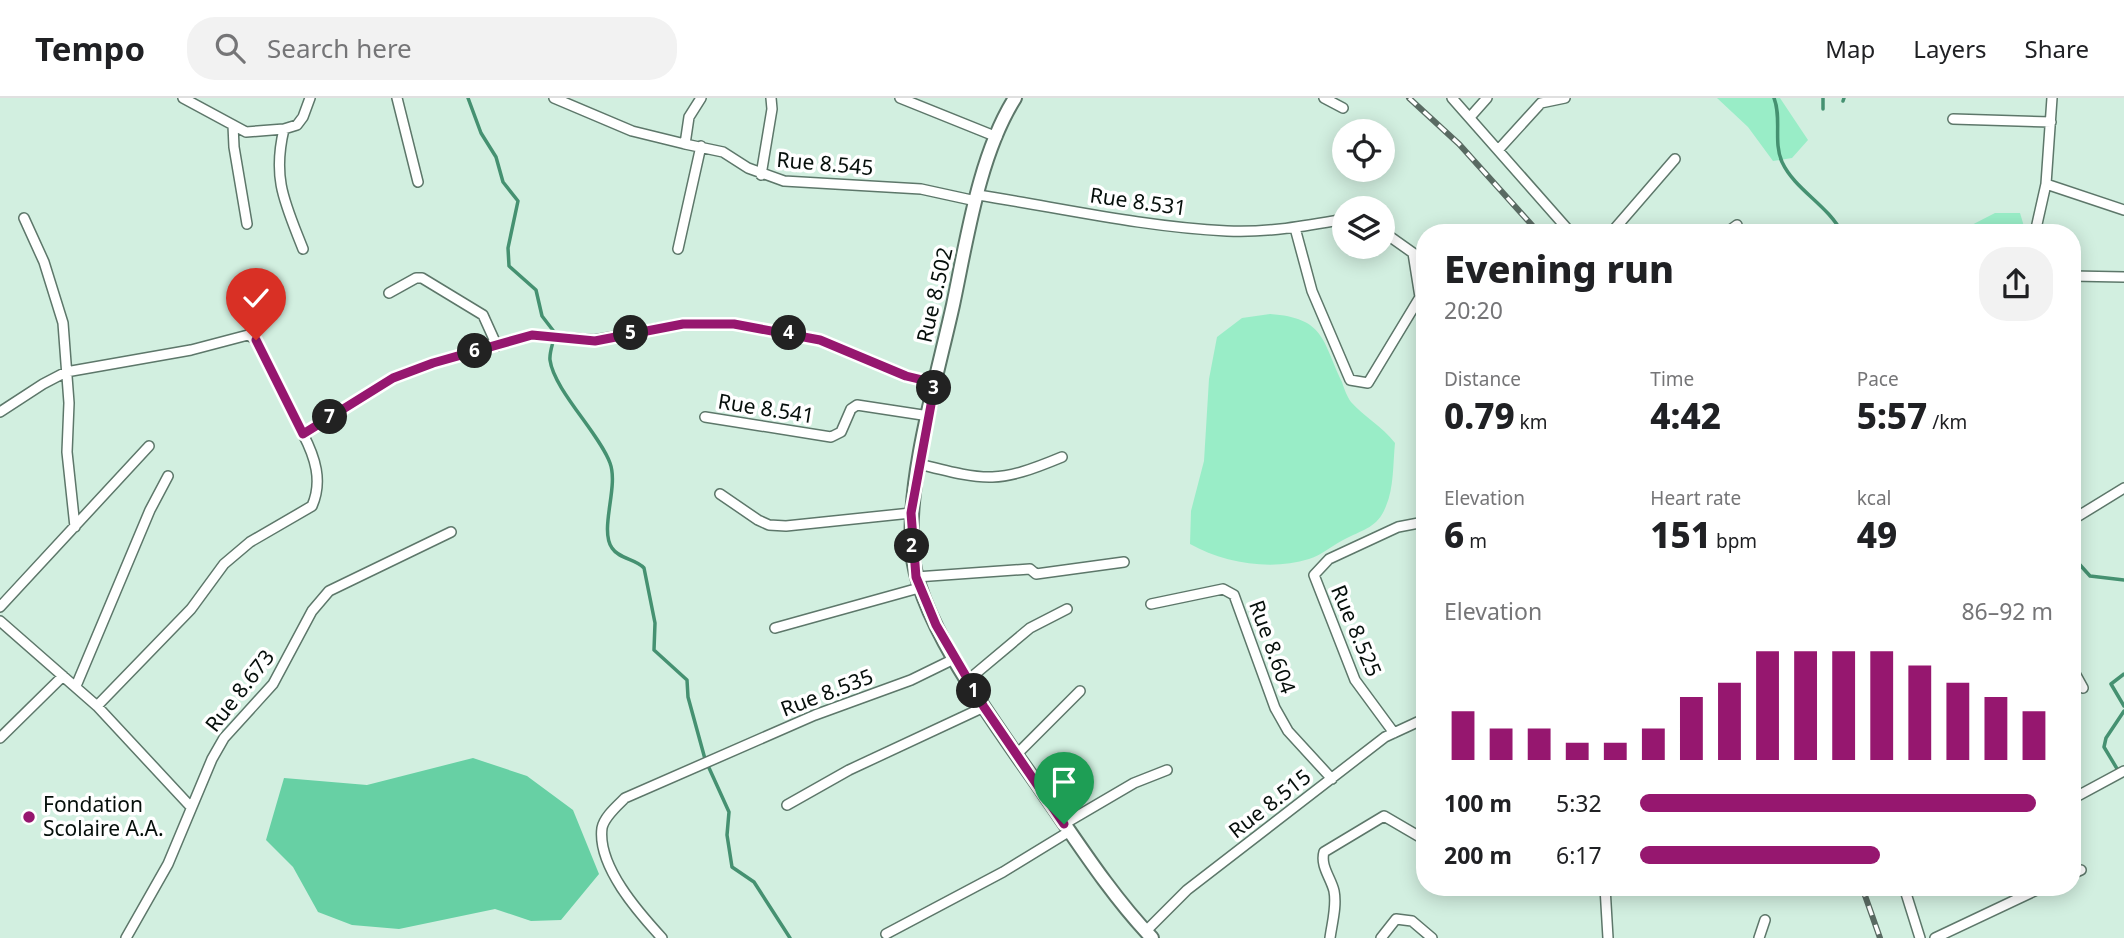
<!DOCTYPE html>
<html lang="en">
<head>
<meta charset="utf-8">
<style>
  :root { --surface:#fff; --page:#f2f2f2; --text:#202124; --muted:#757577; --line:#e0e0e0; --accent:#96176f }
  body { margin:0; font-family:"Noto Sans",sans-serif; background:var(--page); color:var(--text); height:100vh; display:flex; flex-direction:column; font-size:26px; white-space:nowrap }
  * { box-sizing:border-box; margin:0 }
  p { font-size:23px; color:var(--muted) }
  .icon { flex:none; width:38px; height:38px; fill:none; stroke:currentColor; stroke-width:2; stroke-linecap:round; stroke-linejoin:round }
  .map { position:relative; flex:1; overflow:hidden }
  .sheet { position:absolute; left:1416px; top:126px; width:665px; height:672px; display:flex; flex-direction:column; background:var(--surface); border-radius:28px; box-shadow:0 4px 18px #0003 }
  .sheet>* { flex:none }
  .buttons { position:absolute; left:1332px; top:21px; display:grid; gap:14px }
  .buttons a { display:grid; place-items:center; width:63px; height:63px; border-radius:50%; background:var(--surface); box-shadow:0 4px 18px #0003; font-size:35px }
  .pin { position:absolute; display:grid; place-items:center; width:60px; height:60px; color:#fff; margin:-72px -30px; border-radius:50% 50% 50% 0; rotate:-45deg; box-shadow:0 0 7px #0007 }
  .pin .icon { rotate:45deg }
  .km { position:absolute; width:35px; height:35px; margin:-18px; border-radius:50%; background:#222; color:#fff; font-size:19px; line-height:35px; text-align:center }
  .round { display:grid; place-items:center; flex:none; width:74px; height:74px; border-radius:28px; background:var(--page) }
  .overview { display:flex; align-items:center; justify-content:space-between; height:119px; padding:0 28px }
  h1 { font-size:38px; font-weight:800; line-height:52px }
  .stats { display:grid; grid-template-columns:repeat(3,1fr); gap:10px; height:119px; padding:7px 28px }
  .stats div { display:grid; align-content:center }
  .stats b { font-size:35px; font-weight:800 }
  .stats small { font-size:19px; font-weight:400 }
  .stats p { font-size:19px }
  .chart { height:196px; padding:14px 28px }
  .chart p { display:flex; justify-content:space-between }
  .chart svg { width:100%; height:126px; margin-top:7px; stroke:var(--accent); stroke-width:6 }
  ul { padding:0 28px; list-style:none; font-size:23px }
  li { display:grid; grid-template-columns:112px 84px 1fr; align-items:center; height:52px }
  li i { height:18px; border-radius:9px; background:var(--accent) }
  header { display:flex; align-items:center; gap:42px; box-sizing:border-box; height:98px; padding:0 35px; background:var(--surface); border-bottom:2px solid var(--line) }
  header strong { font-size:33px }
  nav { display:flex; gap:38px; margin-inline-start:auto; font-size:24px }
  .search { width:490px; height:63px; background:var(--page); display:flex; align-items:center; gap:18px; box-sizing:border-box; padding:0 24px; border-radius:28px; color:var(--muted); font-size:26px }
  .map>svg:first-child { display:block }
</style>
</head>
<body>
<header>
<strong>Tempo</strong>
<div class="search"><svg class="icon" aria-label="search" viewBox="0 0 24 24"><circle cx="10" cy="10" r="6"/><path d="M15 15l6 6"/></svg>Search here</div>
<nav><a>Map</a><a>Layers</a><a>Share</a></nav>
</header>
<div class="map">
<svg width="2124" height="840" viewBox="0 0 2124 840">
  <rect width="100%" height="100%" fill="#d2efe0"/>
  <path fill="#99edc7" d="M 1717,0 L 1780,0 L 1808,42 L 1792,60 L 1773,63 L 1748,29 Z
    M 1995,115 L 2020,115 L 2026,135 L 1956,135 Z
    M 1270,216 C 1325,220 1322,242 1342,284 C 1344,290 1347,299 1351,304 C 1364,319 1382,328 1395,345 C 1393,364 1394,390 1386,408 C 1378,429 1365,431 1347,440 C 1334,446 1322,457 1309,461 C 1271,473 1224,465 1190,446 L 1191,413 L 1204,363 L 1209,281 L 1217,239 L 1242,220 Z"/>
  <path fill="#67d0a4" d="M 473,660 L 527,678 L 573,712 L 599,776 L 561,822 L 531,823 L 495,811 L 399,831 L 352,827 L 318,814 L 293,769 L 266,742 L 284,680 L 367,687 Z"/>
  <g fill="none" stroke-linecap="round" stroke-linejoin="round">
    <path stroke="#459171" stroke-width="3.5" d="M 468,0 L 481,35 L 496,59 L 503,84 L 518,103 L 508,150 L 509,168 L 536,192 L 542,218 L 555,235 C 554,243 549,254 550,262 C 554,292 599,335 610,365 C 619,389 599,431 612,450 C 619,461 636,461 644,470 L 655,525 L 654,552 L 687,582 L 688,599 L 705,661 L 729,714 L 727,737 L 732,769 L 754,784 L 790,840
      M 1774,0 C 1782,20 1773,44 1782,64 C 1795,92 1828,107 1842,135
      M 1843,3 L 1844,0
      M 1823,11 L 1823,0
      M 2072,458 L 2090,478 L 2124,482
      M 2124,576 L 2111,586 L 2124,608
      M 2119,674 L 2104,649 L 2106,640 L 2124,613"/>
    <defs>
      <path id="minor" d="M 183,0 L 246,34 L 284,31 L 297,27 L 303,19 L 310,0
        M 397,0 L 418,84
        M 554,0 L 632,33 L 685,46
        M 701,0 L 689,19 L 685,46 L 723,54 L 748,70 L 784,83 L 921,91 L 976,103
        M 900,0 L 997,39
        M 1324,0 L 1343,10
        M 1452,0 L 1571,135
        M 2052,0 L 2046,86 L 2124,112
        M 1471,18 L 1487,0
        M 1953,21 L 2051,24
        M 233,27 L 234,49 L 247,126
        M 284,31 C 272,81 285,105 303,151
        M 1500,50 L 1541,5 L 1565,0
        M 761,77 L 772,11 L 771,0
        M 978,97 C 1061,110 1144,129 1227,133 C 1266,135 1306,128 1344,121
        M 24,120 L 44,164 L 63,225 L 69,305 L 67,354 L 75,429
        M 1295,130 L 1312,193 L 1350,282 L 1368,285 L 1420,199 L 1413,155 L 1382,133
        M 1611,135 L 1675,61
        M 1726,135 L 1737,127
        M 2035,135 L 2046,86
        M 678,151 L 701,48
        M 2072,178 L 2124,179
        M 389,195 L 416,180 L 422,180 L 483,217 L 497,248
        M 0,314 L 43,286 L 66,274 L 191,252 L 248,237 L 256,242 L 303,336
        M 705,319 L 831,339 L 841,334 L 851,311 L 857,307 L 929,318
        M 919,366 C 987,383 997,386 1062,359
        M 720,396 L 758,422 L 769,427 L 786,428 L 911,415
        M 2072,422 L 2124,390
        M 916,479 L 1030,471 L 1036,476 L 1124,464
        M 1151,506 L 1223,491 L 1234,497 L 1275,610 L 1288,633 L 1332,681
        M 0,509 L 149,348
        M 0,523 L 97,608 L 190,708
        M 775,530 L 919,490
        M 2072,570 L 2083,590
        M 968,582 L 1030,530 L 1067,511
        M 76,588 L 150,412 L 168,378
        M 97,608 L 191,511 L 224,466 L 250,444 L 312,408 C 323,383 315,359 303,336 L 393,280 L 433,265 L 532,237 L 595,242 L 683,226 L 734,226 L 820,242 L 906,278 L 935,285
        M 1394,635 L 1355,582 L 1314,477 L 1329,461 L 1398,429 L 1424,424
        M 0,640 L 63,578
        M 1016,657 L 1080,593
        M 2072,701 L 2124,673
        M 787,707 L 849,672 L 984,609
        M 1064,726 L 1134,685 L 1167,672
        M 2072,776 L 2081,772
        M 1605,789 L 1608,840
        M 1904,789 L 1920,840
        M 1146,833 L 1187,792 L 1385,639 L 1424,621
        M 886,836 L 1003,774 L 1070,733
        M 126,840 L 168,766 L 212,661 L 224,640 L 273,586 L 312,513 L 329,493 L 451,434
        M 662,840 C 639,815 597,768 602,730 C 604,719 617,708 625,700 L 815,617 L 911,582 L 956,560
        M 1330,840 C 1332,825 1337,808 1334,793 C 1331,780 1320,768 1324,754 L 1384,718 L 1420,739
        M 1381,840 L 1396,821 L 1412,823 L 1432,840
        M 1759,840 L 1765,822
        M 1935,840 L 2043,789"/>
      <path id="secondary" d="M 1015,0 C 979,57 967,141 953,207 C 937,279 907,380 912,452 C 917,525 1002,635 1044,696 C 1078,745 1111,797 1152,840"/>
    </defs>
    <use href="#minor" stroke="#5d776a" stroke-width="12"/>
    <use href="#secondary" stroke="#5d776a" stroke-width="16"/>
    <use href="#minor" stroke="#fff" stroke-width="9"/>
    <use href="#secondary" stroke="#fff" stroke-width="12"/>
    <defs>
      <path id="rail" d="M 1409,0 L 1459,46 L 1539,135
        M 1862,789 L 1880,840"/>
    </defs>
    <use href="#rail" stroke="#596a62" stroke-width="6"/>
    <use href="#rail" stroke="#fff" stroke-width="3.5" stroke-dasharray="10" stroke-linecap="butt"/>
  </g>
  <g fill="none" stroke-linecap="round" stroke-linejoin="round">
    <defs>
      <path id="route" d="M 256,242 L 303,336 L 393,280 L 433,265 L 532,237 L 595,243 L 683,226 L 734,226 L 820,242 L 906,278 L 935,285 L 911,415 L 916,479 L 936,527 L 984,609 L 1064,726"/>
    </defs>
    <use href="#route" stroke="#fff" stroke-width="14"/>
    <use href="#route" stroke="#96176f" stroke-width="9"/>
  </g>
  <circle fill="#96176f" stroke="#fff" stroke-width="2.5" cx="29" cy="719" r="7"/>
  <g text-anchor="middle" stroke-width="7" stroke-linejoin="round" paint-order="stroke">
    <g font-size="21" fill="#060f0b" stroke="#fff">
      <text transform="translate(825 66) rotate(5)" y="7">Rue 8.545</text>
      <text transform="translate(1138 104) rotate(8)" y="7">Rue 8.531</text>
      <text transform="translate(935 197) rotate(-77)" y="7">Rue 8.502</text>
      <text transform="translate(766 311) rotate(9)" y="7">Rue 8.541</text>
      <text transform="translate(1356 533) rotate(67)" y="7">Rue 8.525</text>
      <text transform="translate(1272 549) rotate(70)" y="7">Rue 8.604</text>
      <text transform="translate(240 593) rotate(-52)" y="7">Rue 8.673</text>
      <text transform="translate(827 595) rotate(-21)" y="7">Rue 8.535</text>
      <text transform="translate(1270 706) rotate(-38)" y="7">Rue 8.515</text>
    </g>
    <g font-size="21" fill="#060f0b" stroke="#fff" text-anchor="start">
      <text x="43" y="714">Fondation<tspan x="43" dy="24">Scolaire A.A.</tspan></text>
    </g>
  </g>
</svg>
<div class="buttons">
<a><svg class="icon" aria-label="locate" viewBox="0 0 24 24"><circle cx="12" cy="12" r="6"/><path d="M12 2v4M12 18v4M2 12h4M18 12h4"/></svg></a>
<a><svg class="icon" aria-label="layers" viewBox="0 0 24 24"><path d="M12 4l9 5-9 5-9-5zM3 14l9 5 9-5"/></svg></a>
</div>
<div class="pin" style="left:1064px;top:726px;background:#1e9e55"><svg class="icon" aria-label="arrive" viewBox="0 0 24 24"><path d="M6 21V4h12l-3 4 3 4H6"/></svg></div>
<div class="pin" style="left:256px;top:242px;background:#d93025"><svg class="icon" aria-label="check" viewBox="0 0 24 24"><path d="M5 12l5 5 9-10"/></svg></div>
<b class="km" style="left:974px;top:593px">1</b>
<b class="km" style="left:912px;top:448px">2</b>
<b class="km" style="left:934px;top:290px">3</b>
<b class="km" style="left:789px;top:235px">4</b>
<b class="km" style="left:631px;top:235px">5</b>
<b class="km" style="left:475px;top:253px">6</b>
<b class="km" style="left:330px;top:319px">7</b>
<section class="sheet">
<div class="overview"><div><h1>Evening run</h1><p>20:20</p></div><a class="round"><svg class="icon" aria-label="share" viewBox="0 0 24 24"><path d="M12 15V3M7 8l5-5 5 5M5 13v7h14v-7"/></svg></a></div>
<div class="stats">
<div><p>Distance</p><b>0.79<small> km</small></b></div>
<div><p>Time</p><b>4:42</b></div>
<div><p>Pace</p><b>5:57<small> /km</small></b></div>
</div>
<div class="stats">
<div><p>Elevation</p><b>6<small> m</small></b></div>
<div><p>Heart rate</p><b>151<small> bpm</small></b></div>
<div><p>kcal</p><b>49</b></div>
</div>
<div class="chart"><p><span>Elevation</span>86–92 m</p>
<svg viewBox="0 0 160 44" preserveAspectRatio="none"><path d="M5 44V27M15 44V33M25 44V33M35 44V38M45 44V38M55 44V33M65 44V22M75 44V17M85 44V6M95 44V6M105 44V6M115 44V6M125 44V11M135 44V17M145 44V22M155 44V27"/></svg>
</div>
<ul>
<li><b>100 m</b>5:32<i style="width:96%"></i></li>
<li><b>200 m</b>6:17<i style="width:58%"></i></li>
</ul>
</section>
</div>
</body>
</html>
